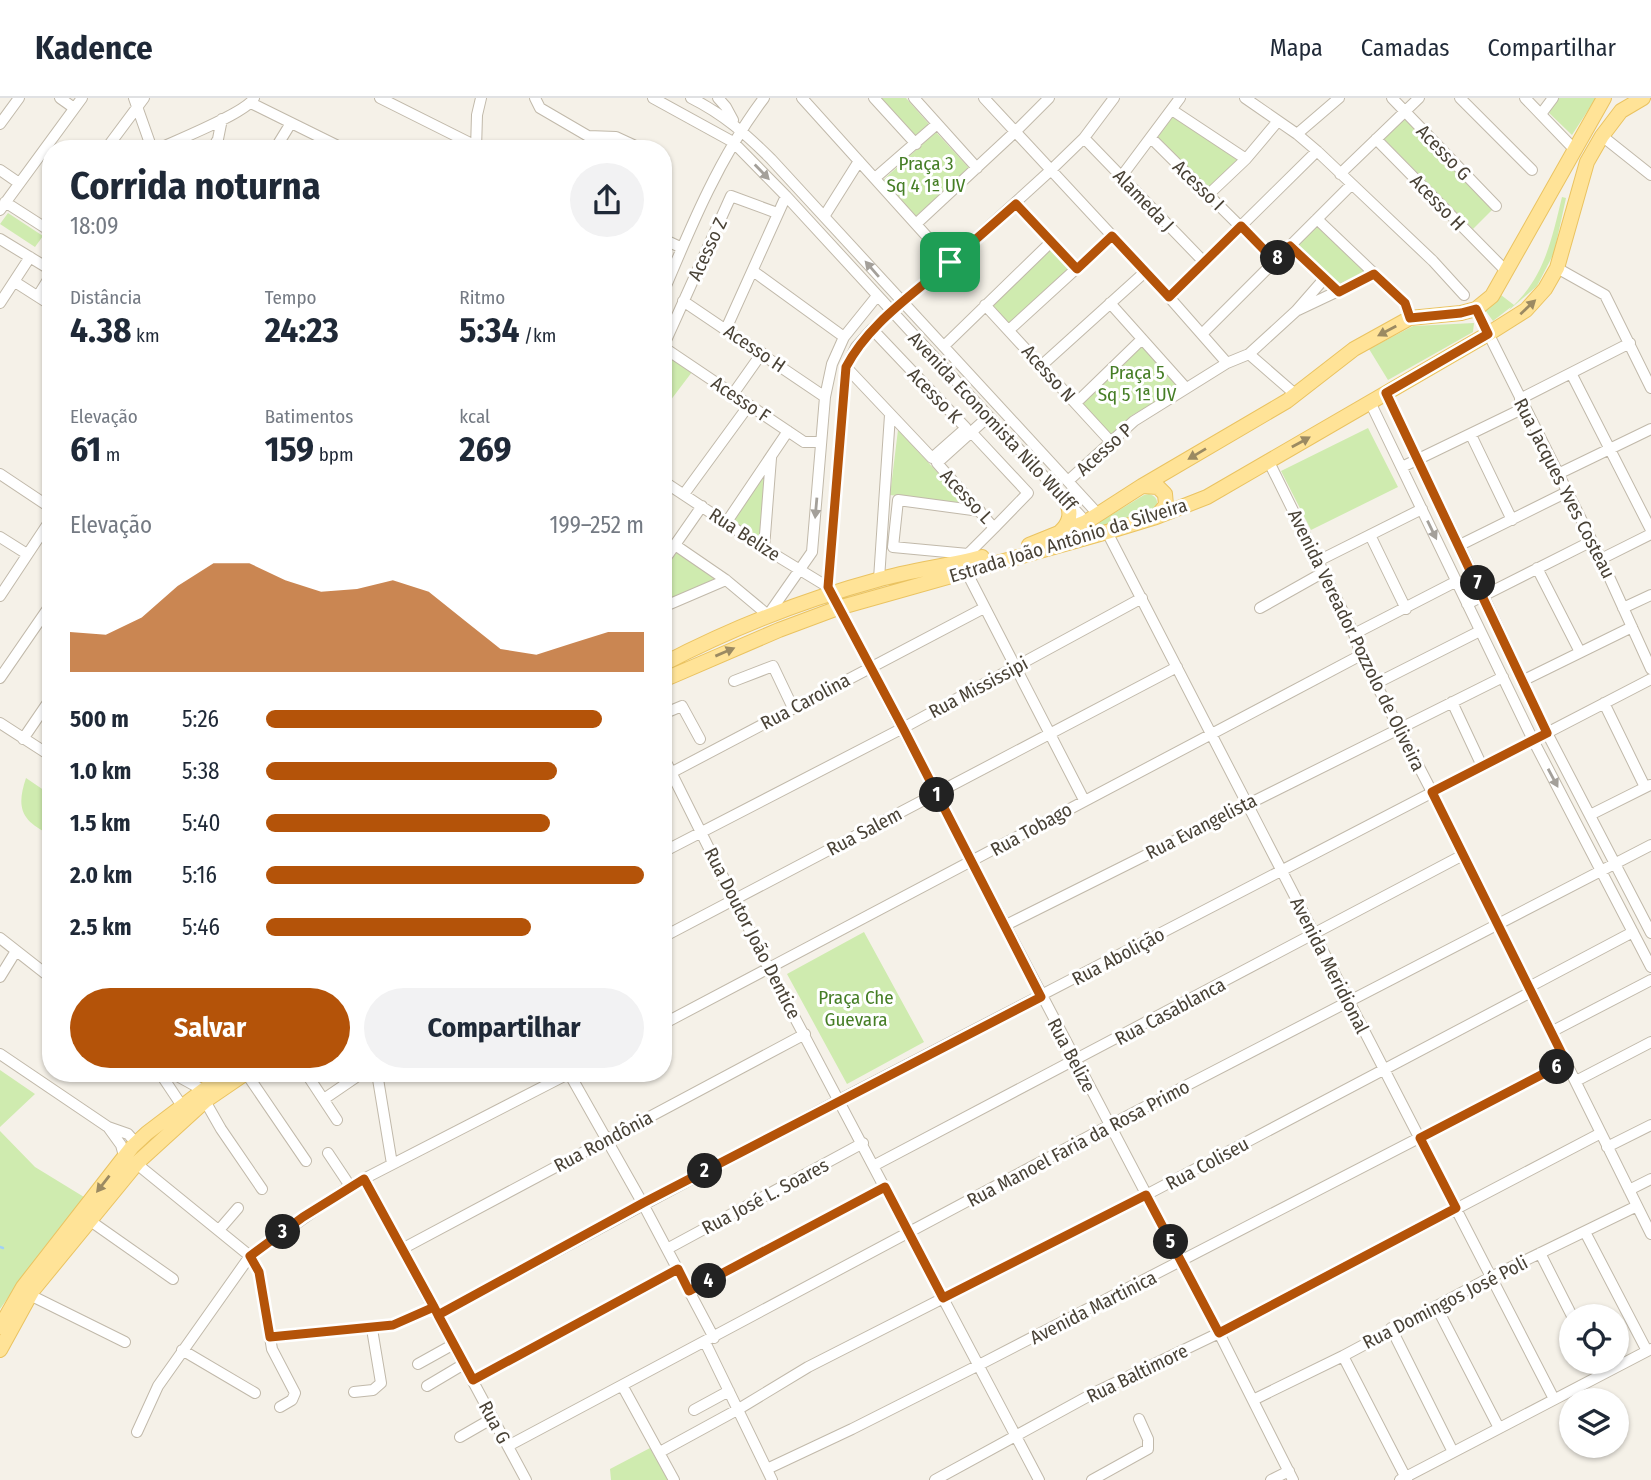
<!DOCTYPE html>
<html lang="pt">
<head>
<meta charset="utf-8">
<style>
  :root { --surface:#fff; --page:#f2f2f3; --text:#1f2937; --muted:#747a83; --line:#e0e1e3; --accent:#b45309 }
  body { margin:0; font-family:"Fira Sans Condensed",sans-serif; background:var(--page); color:var(--text); height:100vh; display:flex; flex-direction:column; font-size:26px; white-space:nowrap }
  * { box-sizing:border-box; margin:0 }
  p { font-size:23px; color:var(--muted) }
  .icon { flex:none; width:38px; height:38px; fill:none; stroke:currentColor; stroke-width:2; stroke-linecap:round; stroke-linejoin:round }
  .map { position:relative; flex:1; overflow:hidden }
  .details { position:absolute; left:42px; top:42px; width:630px; height:942px; display:flex; flex-direction:column; background:var(--surface); border-radius:28px; box-shadow:0 2px 5px #0004 }
  .details>* { flex:none }
  .controls { position:absolute; left:1559px; top:1206px; display:grid; gap:14px }
  .controls a { display:grid; place-items:center; width:70px; height:70px; border-radius:50%; background:var(--surface); box-shadow:0 2px 5px #0004; font-size:35px }
  .pin { position:absolute; display:grid; place-items:center; width:60px; height:60px; color:#fff; margin:-30px; border-radius:14px; box-shadow:0 4px 10px #0006 }
  .km { position:absolute; width:35px; height:35px; margin:-18px; border-radius:50%; background:#222; color:#fff; font-size:19px; line-height:35px; text-align:center }
  .round { display:grid; place-items:center; flex:none; width:74px; height:74px; border-radius:37px; background:var(--page) }
  .head { display:flex; align-items:center; justify-content:space-between; height:119px; padding:0 28px }
  h1 { font-size:38px; font-weight:700; line-height:52px }
  .figures { display:grid; grid-template-columns:repeat(3,1fr); gap:10px; height:119px; padding:7px 28px }
  .figures div { display:grid; align-content:center }
  .figures b { font-size:35px; font-weight:700 }
  .figures small { font-size:19px; font-weight:400 }
  .figures p { font-size:19px }
  .chart { height:196px; padding:14px 28px }
  .chart p { display:flex; justify-content:space-between }
  .chart svg { width:100%; height:126px; margin-top:7px; fill:var(--accent); opacity:.7 }
  .action { display:flex; gap:14px; margin-top:auto; padding:14px 28px }
  .action a { flex:1; height:80px; border-radius:42px; background:var(--accent); color:#fff; font-size:28px; font-weight:700; line-height:80px; text-align:center }
  .action a+a { background:var(--page); color:var(--text) }
  ul { padding:0 28px; list-style:none; font-size:23px }
  li { display:grid; grid-template-columns:112px 84px 1fr; align-items:center; height:52px }
  li i { height:18px; border-radius:9px; background:var(--accent) }
  header { display:flex; align-items:center; gap:42px; box-sizing:border-box; height:98px; padding:0 35px; background:var(--surface); border-bottom:2px solid var(--line) }
  header strong { font-size:33px }
  nav { display:flex; gap:38px; margin-inline-start:auto; font-size:24px }
  .map>svg:first-child { display:block }
</style>
</head>
<body>
<header>
<strong>Kadence</strong>
<nav><a>Mapa</a><a>Camadas</a><a>Compartilhar</a></nav>
</header>
<div class="map">
<svg width="1651" height="1382" viewBox="0 0 1651 1382">
  <rect width="100%" height="100%" fill="#f5f1e8"/>
  <path fill="#cfebaf" d="M 880,0 L 906,0 L 929,26 L 915,38 Z
    M 1557,0 L 1596,0 L 1572,37 L 1547,13 Z
    M 1173,17 L 1238,62 L 1209,90 L 1158,39 Z
    M 1404,20 L 1493,111 L 1473,131 L 1383,40 Z
    M 936,34 L 969,70 L 916,118 L 883,82 Z
    M 1562,99 L 1566,100 L 1554,155 L 1537,188 L 1509,212 L 1511,209 L 1493,223 L 1485,212 L 1501,197 L 1514,207 C 1545,177 1552,140 1562,99 Z
    M 8,115 L 43,138 L 35,149 L 0,126 Z
    M 1317,127 L 1366,174 L 1340,189 L 1297,148 Z
    M 1050,149 L 1071,171 L 1010,227 L 990,206 Z
    M 1474,225 L 1473,234 L 1388,282 L 1369,251 L 1413,228 Z
    M 1141,248 L 1180,289 L 1131,318 L 1111,337 L 1081,305 Z
    M 669,257 L 692,274 L 667,307 Z
    M 1368,330 L 1398,389 L 1311,432 L 1281,373 Z
    M 898,332 L 967,406 L 890,397 Z
    M 767,370 L 761,443 L 731,424 Z
    M 1149,396 C 1159,399 1159,407 1153,413 L 1107,429 L 1098,425 L 1144,397 Z
    M 677,454 L 717,482 L 663,505 L 663,474 Z
    M 26,680 L 51,697 L 51,737 C 21,723 16,710 26,680 Z
    M 864,834 L 924,944 L 847,986 L 787,876 Z
    M 0,972 L 35,996 L 0,1029 Z
    M 0,1033 L 35,1069 L 84,1099 L 42,1152 L 0,1211 Z
    M 650,1350 L 668,1382 L 611,1382 L 610,1371 Z"/>
  <g fill="none" stroke-linecap="round" stroke-linejoin="round">
    <path stroke="#a2d1f4" stroke-width="2.5" d="M 0,1149 L 3,1150"/>
    <defs>
      <path id="minor" d="M 60,0 L 74,10
        M 134,0 L 152,51
        M 380,0 L 482,51
        M 535,0 L 540,10 L 588,38 L 616,39 L 642,51
        M 653,0 L 733,44 L 786,98 L 1086,424
        M 691,0 C 723,16 746,36 771,61 L 1098,416
        M 718,0 L 726,9 L 733,22
        M 802,0 L 950,164
        M 874,0 L 916,46
        M 914,0 L 977,70
        M 984,0 L 1169,199 L 1227,265
        M 1114,0 L 1084,40 L 1051,72 L 950,164 L 872,231 L 856,249 L 846,269 L 828,489 L 1219,1235 L 1293,1382
        M 1245,0 L 1297,36 L 1317,53 L 1433,163 L 1464,197
        M 1392,0 L 1496,108
        M 1460,0 L 1532,72
        M 1525,0 L 1574,51
        M 251,5 L 344,51
        M 1172,12 L 1246,61
        M 1541,16 L 1553,0
        M 0,26 L 19,0
        M 1297,36 L 1339,0
        M 1602,38 L 1651,77
        M 1084,40 L 1204,164
        M 1152,41 L 1275,163
        M 1376,41 L 1506,173
        M 106,51 L 144,0
        M 158,51 C 177,42 246,15 254,0
        M 212,51 L 218,41 L 222,21
        M 275,51 L 291,25
        M 476,51 L 477,17 L 481,0
        M 0,72 L 19,85
        M 1340,76 L 1419,0
        M 1121,79 L 1180,0
        M 875,80 L 937,26
        M 1209,96 L 1246,61 L 1278,23
        M 5,104 L 47,131 L 51,125
        M 1015,106 L 1077,171
        M 0,112 L 82,0
        M 777,115 L 731,98 L 663,249 L 804,344 L 821,344
        M 825,117 L 859,63
        M 1317,121 L 1405,205 L 1410,220
        M 916,126 L 1015,34 L 1049,0
        M 0,141 L 51,172
        M 663,141 L 682,150
        M 1290,148 L 1339,194
        M 1557,170 L 1605,197 L 1651,290
        M 753,173 L 844,239
        M 15,184 L 51,207
        M 663,195 C 691,128 720,58 764,0
        M 38,198 L 51,177
        M 1169,199 L 1317,53
        M 683,203 L 825,299
        M 0,205 L 30,159
        M 1110,205 L 1186,290
        M 985,207 L 1111,344
        M 1476,211 L 1601,461 L 1651,571
        M 1298,212 L 1374,176
        M 726,231 L 786,98
        M 1009,232 L 1112,138
        M 1202,236 L 1351,87
        M 944,248 L 1051,144
        M 1249,256 L 1295,296
        M 1042,267 L 1145,174
        M 846,269 L 932,360 L 966,330 L 872,231
        M 1571,275 L 1651,432
        M 1386,295 L 1483,497 L 1547,635 L 1651,835
        M 733,296 L 762,255
        M 1520,301 L 1630,245
        M 1370,304 L 1533,642 L 1651,869
        M 1076,305 L 1142,241
        M 972,335 L 1028,395 L 994,430 L 937,365 L 988,319
        M 1471,337 L 1512,422
        M 1268,362 L 1354,536 L 1361,557 L 1432,694 L 1651,1136
        M 1402,369 L 1524,310
        M 0,376 L 51,410
        M 1558,376 L 1651,331
        M 663,383 L 764,450 L 828,489
        M 1068,383 L 1134,323 L 1227,265 L 1249,256 L 1296,213 L 1324,181
        M 684,396 L 749,307
        M 980,413 L 898,402 L 893,449 L 968,456 L 994,430
        M 726,425 L 788,333
        M 1107,434 L 1554,1301
        M 1370,437 L 1406,511
        M 0,439 L 27,456
        M 675,447 L 726,482 L 768,517 L 812,454 L 825,299 L 832,266 L 844,239 L 877,198
        M 1460,447 L 1567,394
        M 764,450 L 771,360
        M 1601,461 L 1651,436
        M 1318,463 L 1422,411
        M 663,464 L 702,408
        M 1537,470 L 1580,554
        M 966,473 L 1084,702
        M 879,481 L 890,317
        M 0,498 L 51,421
        M 1467,506 L 1592,443
        M 663,509 L 726,482
        M 1260,510 L 1324,474
        M 1623,510 L 1651,497
        M 1354,536 L 1457,483
        M 0,580 L 51,506
        M 734,583 L 773,568 L 793,610
        M 1522,583 L 1632,529
        M 1377,585 L 1480,533
        M 1452,604 L 1482,668
        M 1604,605 L 1645,689
        M 663,616 L 682,608 L 700,641
        M 0,625 L 51,658
        M 23,641 L 51,600
        M 663,658 L 768,869 L 1039,1382
        M 663,679 L 984,510
        M 1590,717 L 1650,687
        M 663,754 L 903,630 L 1142,500
        M 1004,828 L 1503,579
        M 663,839 L 1177,569
        M 0,840 L 51,880
        M 0,879 L 16,853
        M 1529,889 L 1633,834
        M 663,926 L 1361,557
        M 1551,934 L 1651,882
        M 0,956 L 108,1029 L 121,1047 L 124,1058
        M 160,975 L 182,1008
        M 172,975 L 203,992
        M 246,975 L 306,1063
        M 306,975 L 337,1022
        M 377,975 L 392,1066
        M 569,975 L 643,1106 L 714,1240
        M 1576,983 L 1651,944
        M 324,1001 L 362,975
        M 205,1003 L 221,1031 L 262,1091
        M 108,1029 L 128,1036 L 136,1045
        M 1607,1049 L 1651,1027
        M 328,1055 L 350,1088
        M 138,1064 L 143,1071 L 250,1158 L 259,1174 L 270,1239 L 393,1227 L 434,1209
        M 875,1067 L 1463,757
        M 364,1081 L 526,1382
        M 1629,1092 L 1651,1081
        M 89,1122 L 173,1181
        M 219,1132 L 238,1110
        M 1585,1134 L 1647,1253
        M 402,1151 L 805,936
        M 667,1151 L 863,1045
        M 1540,1155 L 1572,1218
        M 689,1193 L 885,1089
        M 30,1197 L 125,1244
        M 1436,1208 L 1499,1330
        M 438,1217 L 839,1002 L 1651,581
        M 1391,1230 L 1453,1354
        M 270,1239 L 272,1251 L 295,1295 L 292,1302 L 280,1309
        M 705,1244 L 772,1382
        M 182,1252 L 255,1295
        M 1343,1258 L 1407,1382
        M 418,1266 L 454,1246
        M 473,1282 L 678,1172
        M 427,1288 L 464,1266
        M 623,1289 L 674,1382
        M 354,1294 L 373,1292 L 381,1285 L 372,1231
        M 1253,1302 L 1343,1258 L 1491,1179 L 1637,1108
        M 694,1312 L 729,1293
        M 137,1334 L 158,1288 L 250,1158 L 350,1088 L 570,975
        M 460,1339 L 493,1320
        M 508,1348 L 1110,1027 L 1651,747
        M 660,1354 L 737,1312 L 808,1269 L 1146,1097 L 1531,894
        M 767,1371 L 852,1331 L 977,1268 L 1566,964
        M 935,1382 L 1094,1295 L 1219,1235 L 1601,1035
        M 1092,1382 L 1148,1351 L 1148,1341 L 1139,1321
        M 1271,1382 L 1289,1373
        M 1400,1382 L 1651,1251"/>
      <path id="major" d="M 1142,388 L 1158,389 L 1165,396 L 1166,407 L 1157,418
        M 1060,434 C 1070,425 1072,415 1066,403
        M 1029,447 L 1086,424 L 1142,388 L 1287,303 L 1354,251 L 1410,220 L 1461,215 L 1476,211 L 1492,198 L 1604,0
        M 663,566 C 732,530 803,502 877,482 C 912,472 948,468 982,459
        M 663,582 L 779,532 L 838,510 L 1107,434 L 1156,419 L 1207,399 L 1488,236 L 1526,212 L 1545,191 L 1557,170 L 1587,64 L 1602,38 L 1621,13 L 1643,0
        M 0,1229 L 23,1189 L 132,1049 L 147,1035 L 226,975
        M 0,1252 L 33,1192 L 138,1064 L 205,1003 L 246,975"/>
    </defs>
    <use href="#minor" stroke="#c1b9aa" stroke-width="12"/>
    <use href="#major" stroke="#eac361" stroke-width="16"/>
    <use href="#minor" stroke="#fff" stroke-width="10"/>
    <use href="#major" stroke="#ffe397" stroke-width="14"/>
  </g>
  <defs><path id="oneway-solid" d="M-6-.8H1V-3.2L6.5 0L1 3.2V.8H-6Z" transform="scale(1.75)"/></defs>
  <g fill="#a4a09a">
    <use href="#oneway-solid" transform="translate(762 74) rotate(46)"/>
    <use href="#oneway-solid" transform="translate(872 171) rotate(-131)"/>
    <use href="#oneway-solid" transform="translate(816 410) rotate(95)"/>
    <use href="#oneway-solid" transform="translate(1432 432) rotate(64)"/>
    <use href="#oneway-solid" transform="translate(1553 680) rotate(62)"/>
  </g>
  <g fill="#9b8a62">
    <use href="#oneway-solid" transform="translate(1528 209) rotate(-43)"/>
    <use href="#oneway-solid" transform="translate(1387 233) rotate(152)"/>
    <use href="#oneway-solid" transform="translate(1301 344) rotate(-29)"/>
    <use href="#oneway-solid" transform="translate(1197 356) rotate(149)"/>
    <use href="#oneway-solid" transform="translate(725 554) rotate(-23)"/>
    <use href="#oneway-solid" transform="translate(103 1086) rotate(128)"/>
  </g>
  <g fill="none" stroke-linecap="round" stroke-linejoin="round">
    <defs>
      <path id="route" d="M 950,164 C 913,197 869,225 846,269 L 828,489 L 903,630 L 1041,899 L 643,1105 L 438,1217 L 434,1209 L 393,1227 L 270,1239 L 259,1174 L 250,1158 L 303,1119 L 364,1081 L 434,1209 L 438,1217 L 473,1282 L 678,1171 L 689,1193 L 885,1089 L 943,1200 L 1146,1097 L 1219,1235 L 1456,1110 L 1420,1040 L 1566,964 L 1432,694 L 1547,635 L 1386,295 L 1488,236 L 1476,211 L 1461,215 L 1410,220 L 1405,205 L 1374,176 L 1339,194 L 1290,148 L 1275,163 L 1241,128 L 1169,199 L 1112,138 L 1077,171 L 1016,106 L 950,164"/>
    </defs>
    <use href="#route" stroke="#fff" stroke-width="14"/>
    <use href="#route" stroke="#b45309" stroke-width="9"/>
  </g>
  <g text-anchor="middle" stroke-width="6" stroke-linejoin="round" paint-order="stroke">
    <g font-size="19" fill="#494236" stroke="#fff">
      <text transform="translate(1444 54) rotate(46)" y="7">Acesso G</text>
      <text transform="translate(1199 87) rotate(44)" y="7">Acesso I</text>
      <text transform="translate(1144 102) rotate(46)" y="7">Alameda J</text>
      <text transform="translate(1438 104) rotate(46)" y="7">Acesso H</text>
      <text transform="translate(707 151) rotate(-65)" y="7">Acesso Z</text>
      <text transform="translate(755 250) rotate(34)" y="7">Acesso H</text>
      <text transform="translate(1049 275) rotate(48)" y="7">Acesso N</text>
      <text transform="translate(935 297) rotate(46)" y="7">Acesso K</text>
      <text transform="translate(741 301) rotate(34)" y="7">Acesso F</text>
      <text transform="translate(993 323) rotate(47)" y="7">Avenida Economista Nilo Wulff</text>
      <text transform="translate(1104 351) rotate(-42)" y="7">Acesso P</text>
      <text transform="translate(1565 390) rotate(63)" y="7">Rua Jacques Yves Costeau</text>
      <text transform="translate(967 398) rotate(47)" y="7">Acesso L</text>
      <text transform="translate(745 436) rotate(33)" y="7">Rua Belize</text>
      <text transform="translate(1068 442) rotate(-17)" y="7">Estrada João Antônio da Silveira</text>
      <text transform="translate(1357 542) rotate(64)" y="7">Avenida Vereador Pozzolo de Oliveira</text>
      <text transform="translate(978 589) rotate(-28)" y="7">Rua Mississipi</text>
      <text transform="translate(805 603) rotate(-28)" y="7">Rua Carolina</text>
      <text transform="translate(1201 728) rotate(-27)" y="7">Rua Evangelista</text>
      <text transform="translate(1031 731) rotate(-29)" y="7">Rua Tobago</text>
      <text transform="translate(864 733) rotate(-28)" y="7">Rua Salem</text>
      <text transform="translate(753 835) rotate(63)" y="7">Rua Doutor João Dentice</text>
      <text transform="translate(1118 858) rotate(-28)" y="7">Rua Abolição</text>
      <text transform="translate(1330 867) rotate(63)" y="7">Avenida Meridional</text>
      <text transform="translate(1170 913) rotate(-28)" y="7">Rua Casablanca</text>
      <text transform="translate(1072 957) rotate(62)" y="7">Rua Belize</text>
      <text transform="translate(603 1043) rotate(-28)" y="7">Rua Rondônia</text>
      <text transform="translate(1078 1045) rotate(-28)" y="7">Rua Manoel Faria da Rosa Primo</text>
      <text transform="translate(1207 1065) rotate(-28)" y="7">Rua Coliseu</text>
      <text transform="translate(765 1098) rotate(-28)" y="7">Rua José L. Soares</text>
      <text transform="translate(1445 1204) rotate(-27)" y="7">Rua Domingos José Poli</text>
      <text transform="translate(1093 1209) rotate(-27)" y="7">Avenida Martinica</text>
      <text transform="translate(1137 1275) rotate(-26)" y="7">Rua Baltimore</text>
      <text transform="translate(495 1324) rotate(62)" y="7">Rua G</text>
    </g>
    <g font-size="19" fill="#467e26" stroke="#fff">
      <text x="926" y="72">Praça 3<tspan x="926" dy="22">Sq 4 1ª UV</tspan></text>
      <text x="1137" y="281">Praça 5<tspan x="1137" dy="22">Sq 5 1ª UV</tspan></text>
      <text x="856" y="906">Praça Che<tspan x="856" dy="22">Guevara</tspan></text>
    </g>
  </g>
</svg>
<div class="controls">
<a><svg class="icon" aria-label="locate" viewBox="0 0 24 24"><circle cx="12" cy="12" r="6"/><path d="M12 2v4M12 18v4M2 12h4M18 12h4"/></svg></a>
<a><svg class="icon" aria-label="layers" viewBox="0 0 24 24"><path d="M12 4l9 5-9 5-9-5zM3 14l9 5 9-5"/></svg></a>
</div>
<div class="pin" style="left:950px;top:164px;background:#1e9e55"><svg class="icon" aria-label="arrive" viewBox="0 0 24 24"><path d="M6 21V4h12l-3 4 3 4H6"/></svg></div>
<b class="km" style="left:937px;top:697px">1</b>
<b class="km" style="left:705px;top:1073px">2</b>
<b class="km" style="left:283px;top:1134px">3</b>
<b class="km" style="left:709px;top:1183px">4</b>
<b class="km" style="left:1171px;top:1144px">5</b>
<b class="km" style="left:1557px;top:969px">6</b>
<b class="km" style="left:1478px;top:485px">7</b>
<b class="km" style="left:1278px;top:160px">8</b>
<section class="details">
<div class="head"><div><h1>Corrida noturna</h1><p>18:09</p></div><a class="round"><svg class="icon" aria-label="share" viewBox="0 0 24 24"><path d="M12 15V3M7 8l5-5 5 5M5 13v7h14v-7"/></svg></a></div>
<div class="figures">
<div><p>Distância</p><b>4.38<small> km</small></b></div>
<div><p>Tempo</p><b>24:23</b></div>
<div><p>Ritmo</p><b>5:34<small> /km</small></b></div>
</div>
<div class="figures">
<div><p>Elevação</p><b>61<small> m</small></b></div>
<div><p>Batimentos</p><b>159<small> bpm</small></b></div>
<div><p>kcal</p><b>269</b></div>
</div>
<div class="chart"><p><span>Elevação</span>199–252 m</p>
<svg viewBox="0 0 160 44" preserveAspectRatio="none"><path d="M0 44V30L10 31L20 25L30 14L40 6L50 6L60 12L70 16L80 15L90 12L100 16L110 26L120 36L130 38L140 34L150 30L160 30V44z"/></svg>
</div>
<ul>
<li><b>500 m</b>5:26<i style="width:89%"></i></li>
<li><b>1.0 km</b>5:38<i style="width:77%"></i></li>
<li><b>1.5 km</b>5:40<i style="width:75%"></i></li>
<li><b>2.0 km</b>5:16<i style="width:100%"></i></li>
<li><b>2.5 km</b>5:46<i style="width:70%"></i></li>
</ul>
<div class="action"><a>Salvar</a><a>Compartilhar</a></div>
</section>
</div>
</body>
</html>
